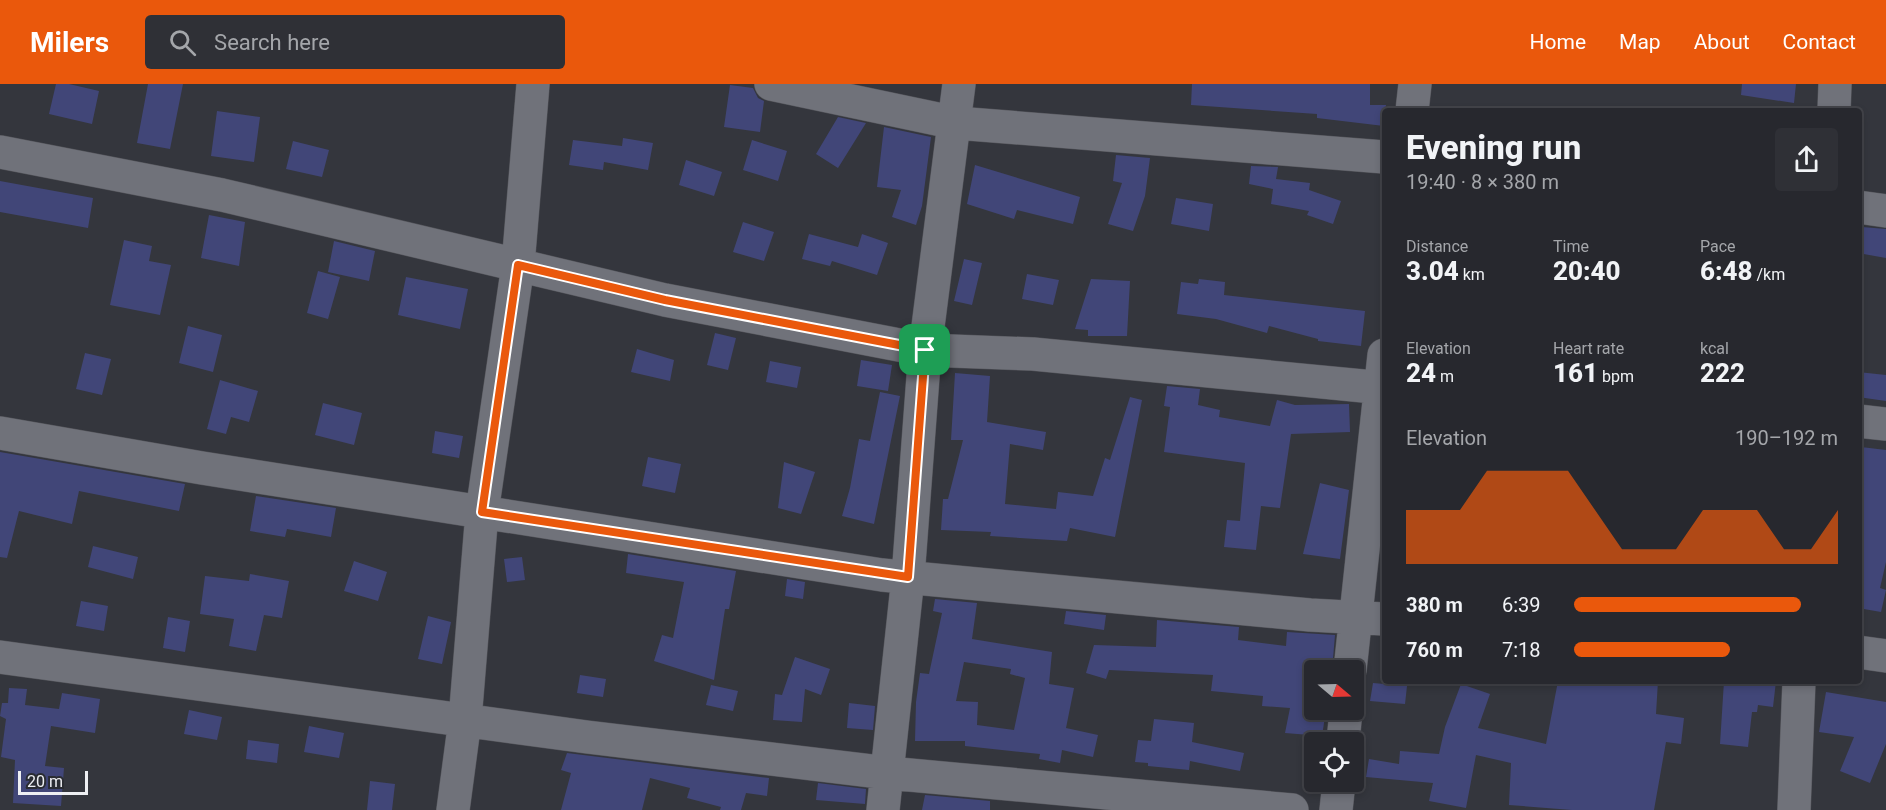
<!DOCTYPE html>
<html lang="en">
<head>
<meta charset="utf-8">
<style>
  :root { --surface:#27282e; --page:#2f3036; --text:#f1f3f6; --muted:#a4a6aa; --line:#43444a; --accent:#ea580c }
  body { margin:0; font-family:Roboto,sans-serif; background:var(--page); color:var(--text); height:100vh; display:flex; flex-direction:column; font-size:22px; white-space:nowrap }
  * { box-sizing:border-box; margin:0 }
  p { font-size:20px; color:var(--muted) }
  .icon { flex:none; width:33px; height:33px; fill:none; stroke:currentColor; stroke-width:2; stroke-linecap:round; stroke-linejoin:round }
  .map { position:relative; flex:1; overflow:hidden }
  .drawer { position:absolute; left:1382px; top:24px; width:480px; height:576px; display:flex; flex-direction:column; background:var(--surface); border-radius:6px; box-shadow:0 3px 9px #0003,0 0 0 2px var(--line) }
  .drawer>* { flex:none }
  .needle { width:39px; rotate:109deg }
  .buttons { position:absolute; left:1304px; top:576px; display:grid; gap:12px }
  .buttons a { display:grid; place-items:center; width:60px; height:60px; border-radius:6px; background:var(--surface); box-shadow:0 3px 9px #0003,0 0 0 2px var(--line); font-size:30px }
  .scale { position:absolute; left:18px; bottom:15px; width:70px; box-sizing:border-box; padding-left:6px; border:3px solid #eeeff3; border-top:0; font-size:16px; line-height:21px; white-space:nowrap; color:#eeeff3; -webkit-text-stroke:4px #2a2c32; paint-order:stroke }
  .pin { position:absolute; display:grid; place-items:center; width:51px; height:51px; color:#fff; margin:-26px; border-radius:12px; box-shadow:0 3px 9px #0006 }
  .round { display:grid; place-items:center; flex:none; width:63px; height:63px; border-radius:6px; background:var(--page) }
  .overview { display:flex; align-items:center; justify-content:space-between; height:102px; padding:0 24px }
  h1 { font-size:33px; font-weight:800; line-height:45px }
  .metrics { display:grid; grid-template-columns:repeat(3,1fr); gap:9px; height:102px; padding:6px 24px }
  .metrics div { display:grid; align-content:center }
  .metrics b { font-size:26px; font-weight:800 }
  .metrics small { font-size:16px; font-weight:400 }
  .metrics p { font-size:16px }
  .chart { height:168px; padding:12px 24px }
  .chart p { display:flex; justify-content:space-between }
  .chart svg { width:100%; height:108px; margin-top:6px; fill:var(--accent); opacity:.7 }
  ul { padding:0 24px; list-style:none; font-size:20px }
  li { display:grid; grid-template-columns:96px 72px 1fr; align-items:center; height:45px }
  li i { height:15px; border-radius:8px; background:var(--accent) }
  header { display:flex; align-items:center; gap:36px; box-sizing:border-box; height:84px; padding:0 30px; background:var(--accent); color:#fff }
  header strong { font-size:28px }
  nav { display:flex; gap:33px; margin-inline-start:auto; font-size:21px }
  .search { width:420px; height:54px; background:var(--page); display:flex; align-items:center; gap:15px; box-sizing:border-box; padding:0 21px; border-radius:6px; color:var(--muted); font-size:22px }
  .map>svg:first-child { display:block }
</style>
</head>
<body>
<header>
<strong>Milers</strong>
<div class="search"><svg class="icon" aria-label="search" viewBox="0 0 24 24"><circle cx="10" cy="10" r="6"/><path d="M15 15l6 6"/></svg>Search here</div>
<nav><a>Home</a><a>Map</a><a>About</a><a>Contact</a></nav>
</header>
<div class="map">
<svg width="1886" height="726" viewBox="0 0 1886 726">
  <rect width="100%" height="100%" fill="#34363d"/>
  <path fill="#414678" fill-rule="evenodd" d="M 56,0 L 69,0 L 99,7 L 92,40 L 49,30 Z
    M 148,0 L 183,0 L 170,65 L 137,59 Z
    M 1192,0 L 1370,0 L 1370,21 L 1386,21 L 1384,42 L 1317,34 L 1317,30 L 1191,21 Z
    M 1742,0 L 1796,0 L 1794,19 L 1741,11 Z
    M 730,1 L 753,4 L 758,14 L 764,17 L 760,48 L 724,43 Z
    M 217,27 L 260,33 L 254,78 L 211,72 Z
    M 838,33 L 866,39 L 838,84 L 816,70 Z
    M 884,43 L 931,53 L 922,122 L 916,141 L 892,133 L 901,106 L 877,103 Z
    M 623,54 L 653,59 L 648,86 L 604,78 L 603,86 L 569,81 L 573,56 L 622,62 Z
    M 752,56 L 787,67 L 778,97 L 743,86 Z
    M 293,57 L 329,66 L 322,93 L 286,85 Z
    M 1116,71 L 1150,74 L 1145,112 L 1133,147 L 1108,140 L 1122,99 L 1113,97 Z
    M 686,76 L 722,88 L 714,112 L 679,101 Z
    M 975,81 L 1080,113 L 1073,140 L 1017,126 L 1014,135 L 967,120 Z
    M 1251,82 L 1278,83 L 1276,95 L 1310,99 L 1309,106 L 1341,117 L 1333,140 L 1307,131 L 1309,127 L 1271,120 L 1273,105 L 1249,100 Z
    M 0,97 L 93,114 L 88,144 L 0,128 Z
    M 1176,114 L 1213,120 L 1209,147 L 1171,140 Z
    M 209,131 L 245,138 L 239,182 L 201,174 Z
    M 743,138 L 774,148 L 764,177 L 733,168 Z
    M 1862,143 L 1886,145 L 1886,174 L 1858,169 Z
    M 809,150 L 858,163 L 862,150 L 888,159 L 877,191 L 832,177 L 830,182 L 802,175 Z
    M 124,156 L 152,162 L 149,177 L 171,181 L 160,231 L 110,221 Z
    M 334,157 L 375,167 L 369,197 L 328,188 Z
    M 964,175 L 982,179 L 972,221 L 954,217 Z
    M 318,187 L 340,193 L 328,235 L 307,229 Z
    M 1027,190 L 1059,196 L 1053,221 L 1022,215 Z
    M 406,193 L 468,205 L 460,245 L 398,231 Z
    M 1091,195 L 1130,197 L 1127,252 L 1088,252 L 1088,246 L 1075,245 Z
    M 1199,195 L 1225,198 L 1224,211 L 1365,227 L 1361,262 L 1318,257 L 1318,255 L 1269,242 L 1267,249 L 1216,235 L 1177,230 L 1181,198 L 1198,200 Z
    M 188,242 L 222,251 L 213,288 L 179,279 Z
    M 715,249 L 736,254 L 728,286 L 707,281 Z
    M 637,265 L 674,276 L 670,297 L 631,288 Z
    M 85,269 L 111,275 L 102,311 L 76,305 Z
    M 861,276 L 892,281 L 888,307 L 857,302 Z
    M 770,277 L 801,283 L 797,304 L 766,298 Z
    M 1858,288 L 1886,291 L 1886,317 L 1858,313 Z
    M 955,289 L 990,292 L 987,338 L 1046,348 L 1043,366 L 1010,360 L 1005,420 L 1056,425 L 1058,408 L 1093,412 L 1105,374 L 1110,376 L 1130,313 L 1142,316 L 1115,453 L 1070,444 L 1067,457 L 990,452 L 991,448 L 941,446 L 943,415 L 948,415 L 963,356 L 951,356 Z
    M 220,296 L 258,307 L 249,338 L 231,333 L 226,350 L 207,345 Z
    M 1167,302 L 1200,305 L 1198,321 L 1220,326 L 1219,333 L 1270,342 L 1277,316 L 1295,321 L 1349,320 L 1350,348 L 1291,350 L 1280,424 L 1261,422 L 1256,466 L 1224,463 L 1227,436 L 1240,437 L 1245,379 L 1164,368 L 1170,323 L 1164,322 Z
    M 880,308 L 900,312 L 874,440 L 842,432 L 850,404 L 859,355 L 870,357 Z
    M 323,319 L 362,329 L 354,361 L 315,351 Z
    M 435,347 L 463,352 L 459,374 L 432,369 Z
    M 1861,363 L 1886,366 L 1886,478 L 1880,504 L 1886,506 L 1881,528 L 1858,524 Z
    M 0,368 L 185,400 L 179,427 L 79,407 L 72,440 L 19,427 L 7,474 L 0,473 Z
    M 648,373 L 681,380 L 675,409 L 642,402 Z
    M 784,378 L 815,388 L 801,430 L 778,424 Z
    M 1320,399 L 1349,406 L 1340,475 L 1303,470 Z
    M 256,412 L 336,424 L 331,453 L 287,445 L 285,453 L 250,447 Z
    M 93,462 L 138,473 L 133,495 L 88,483 Z
    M 628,470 L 736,487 L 729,525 L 725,525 L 714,596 L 654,577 L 662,551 L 673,554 L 684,498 L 626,489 Z
    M 522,473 L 525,496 L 507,498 L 504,475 Z
    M 354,477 L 387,488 L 378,517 L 344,507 Z
    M 250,490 L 289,497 L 282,534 L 264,531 L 256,567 L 229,562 L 234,535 L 200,530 L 205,492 L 249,497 Z
    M 787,495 L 805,498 L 803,515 L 785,512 Z
    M 935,515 L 977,519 L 972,555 L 1052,568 L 1049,600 L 1074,604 L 1066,644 L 1098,651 L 1093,673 L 1062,666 L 1060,679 L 1039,675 L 1040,670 L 965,662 L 965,657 L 915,657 L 916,618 L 920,589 L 929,590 L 942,529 L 933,527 ZM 964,578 L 1011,585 L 1010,590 L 1025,594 L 1014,646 L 977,641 L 978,618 L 956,617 Z
    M 81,517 L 108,522 L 104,547 L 76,542 Z
    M 1066,527 L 1106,531 L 1104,546 L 1064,540 Z
    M 428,532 L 451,538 L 442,580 L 418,575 Z
    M 168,533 L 190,537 L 185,568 L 163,564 Z
    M 1157,536 L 1239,543 L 1238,556 L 1286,562 L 1287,548 L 1335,551 L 1332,586 L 1314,586 L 1314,626 L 1326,626 L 1322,652 L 1285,649 L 1290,624 L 1262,622 L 1263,612 L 1211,607 L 1213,591 L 1109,586 L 1106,595 L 1086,589 L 1094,561 L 1156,563 Z
    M 795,573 L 830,585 L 821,611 L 805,605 L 802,638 L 773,636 L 775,610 L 782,611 Z
    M 580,591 L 606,595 L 603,613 L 577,609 Z
    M 1558,597 L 1658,597 L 1656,630 L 1684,634 L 1681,660 L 1666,658 L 1654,726 L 1572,726 L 1509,721 L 1511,679 L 1476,671 L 1466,724 L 1429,717 L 1433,699 L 1366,693 L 1369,675 L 1399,680 L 1400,667 L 1439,670 L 1445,643 L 1461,600 L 1490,610 L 1478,644 L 1546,660 Z
    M 1724,597 L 1776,597 L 1773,623 L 1758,621 L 1757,628 L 1752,628 L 1748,663 L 1720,660 Z
    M 1373,599 L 1407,602 L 1405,620 L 1370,617 Z
    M 711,601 L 738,607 L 733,627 L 706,621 Z
    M 9,604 L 27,605 L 25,621 L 59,625 L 62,609 L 100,615 L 95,649 L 51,642 L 45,682 L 64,684 L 61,722 L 13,719 L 15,676 L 1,673 L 6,635 L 0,632 L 2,619 L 8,619 Z
    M 1826,608 L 1886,618 L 1886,660 L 1870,699 L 1840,687 L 1854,653 L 1819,648 Z
    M 849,619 L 875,622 L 873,646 L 847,644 Z
    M 189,626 L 222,633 L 217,656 L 184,650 Z
    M 1154,635 L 1194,639 L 1192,658 L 1244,669 L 1240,687 L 1190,677 L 1189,686 L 1148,682 L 1148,679 L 1135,678 L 1138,656 L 1151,657 Z
    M 309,642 L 344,649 L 339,674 L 304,668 Z
    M 248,656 L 279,660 L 277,679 L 246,675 Z
    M 567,669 L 769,694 L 767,712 L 746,709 L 741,726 L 720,726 L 721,723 L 687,714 L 690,704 L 650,694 L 642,726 L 561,726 L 571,689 L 561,686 Z
    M 370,697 L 395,700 L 392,726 L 367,726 Z
    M 818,699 L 866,705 L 865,720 L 816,716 Z
    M 925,711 L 990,717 L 990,726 L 922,726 Z"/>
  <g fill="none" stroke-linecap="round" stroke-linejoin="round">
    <defs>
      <path id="minor" d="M 771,0 L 956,39 L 1384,73
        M 1412,27 L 1415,0
        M 1834,27 L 1835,0
        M 0,68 L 222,111 L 665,216 L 925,266 L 1033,270 L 1384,304
        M 1858,123 L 1886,127
        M 1858,337 L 1886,340
        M 0,349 L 202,384 L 882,491 L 1310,531 L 1384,535
        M 1858,568 L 1886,572
        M 0,573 L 587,653 L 888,689 L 1292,726
        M 1350,586 L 1384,271
        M 1343,658 L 1346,626
        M 453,726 L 465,636 L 482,428 L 518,181 L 533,0
        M 883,726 L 908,493 L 925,266 L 959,0
        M 1336,726 L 1339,698
        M 1794,726 L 1799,597"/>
    </defs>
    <use href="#minor" stroke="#53545a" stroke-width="34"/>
    <use href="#minor" stroke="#70727a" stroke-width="33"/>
  </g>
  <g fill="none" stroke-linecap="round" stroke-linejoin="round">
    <defs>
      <path id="route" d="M 518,181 L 665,216 L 925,266 L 908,493 L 482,428 Z"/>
    </defs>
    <use href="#route" stroke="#fff" stroke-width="12"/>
    <use href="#route" stroke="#ea580c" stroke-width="8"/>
  </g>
</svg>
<div class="buttons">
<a><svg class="needle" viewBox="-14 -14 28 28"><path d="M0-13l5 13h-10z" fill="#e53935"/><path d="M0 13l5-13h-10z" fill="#a4a6aa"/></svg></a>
<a><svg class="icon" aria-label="locate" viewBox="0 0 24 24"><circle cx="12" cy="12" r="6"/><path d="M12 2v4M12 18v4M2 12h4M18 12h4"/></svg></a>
</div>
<div class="scale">20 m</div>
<div class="pin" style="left:925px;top:266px;background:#1e9e55"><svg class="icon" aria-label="arrive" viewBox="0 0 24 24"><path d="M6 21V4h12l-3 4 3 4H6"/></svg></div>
<section class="drawer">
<div class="overview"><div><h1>Evening run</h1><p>19:40 · 8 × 380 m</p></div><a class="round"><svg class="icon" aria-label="share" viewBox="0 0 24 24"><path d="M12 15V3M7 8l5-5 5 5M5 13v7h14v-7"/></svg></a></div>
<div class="metrics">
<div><p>Distance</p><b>3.04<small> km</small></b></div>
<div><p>Time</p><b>20:40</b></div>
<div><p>Pace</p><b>6:48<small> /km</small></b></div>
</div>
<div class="metrics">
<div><p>Elevation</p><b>24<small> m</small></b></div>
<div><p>Heart rate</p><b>161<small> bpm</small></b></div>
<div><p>kcal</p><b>222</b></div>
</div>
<div class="chart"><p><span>Elevation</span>190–192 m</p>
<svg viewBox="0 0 160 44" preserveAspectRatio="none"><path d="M0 44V22L10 22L20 22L30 6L40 6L50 6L60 6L70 22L80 38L90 38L100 38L110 22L120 22L130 22L140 38L150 38L160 22V44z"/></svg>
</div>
<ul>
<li><b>380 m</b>6:39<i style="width:86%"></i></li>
<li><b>760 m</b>7:18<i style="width:59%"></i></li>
</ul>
</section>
</div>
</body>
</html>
